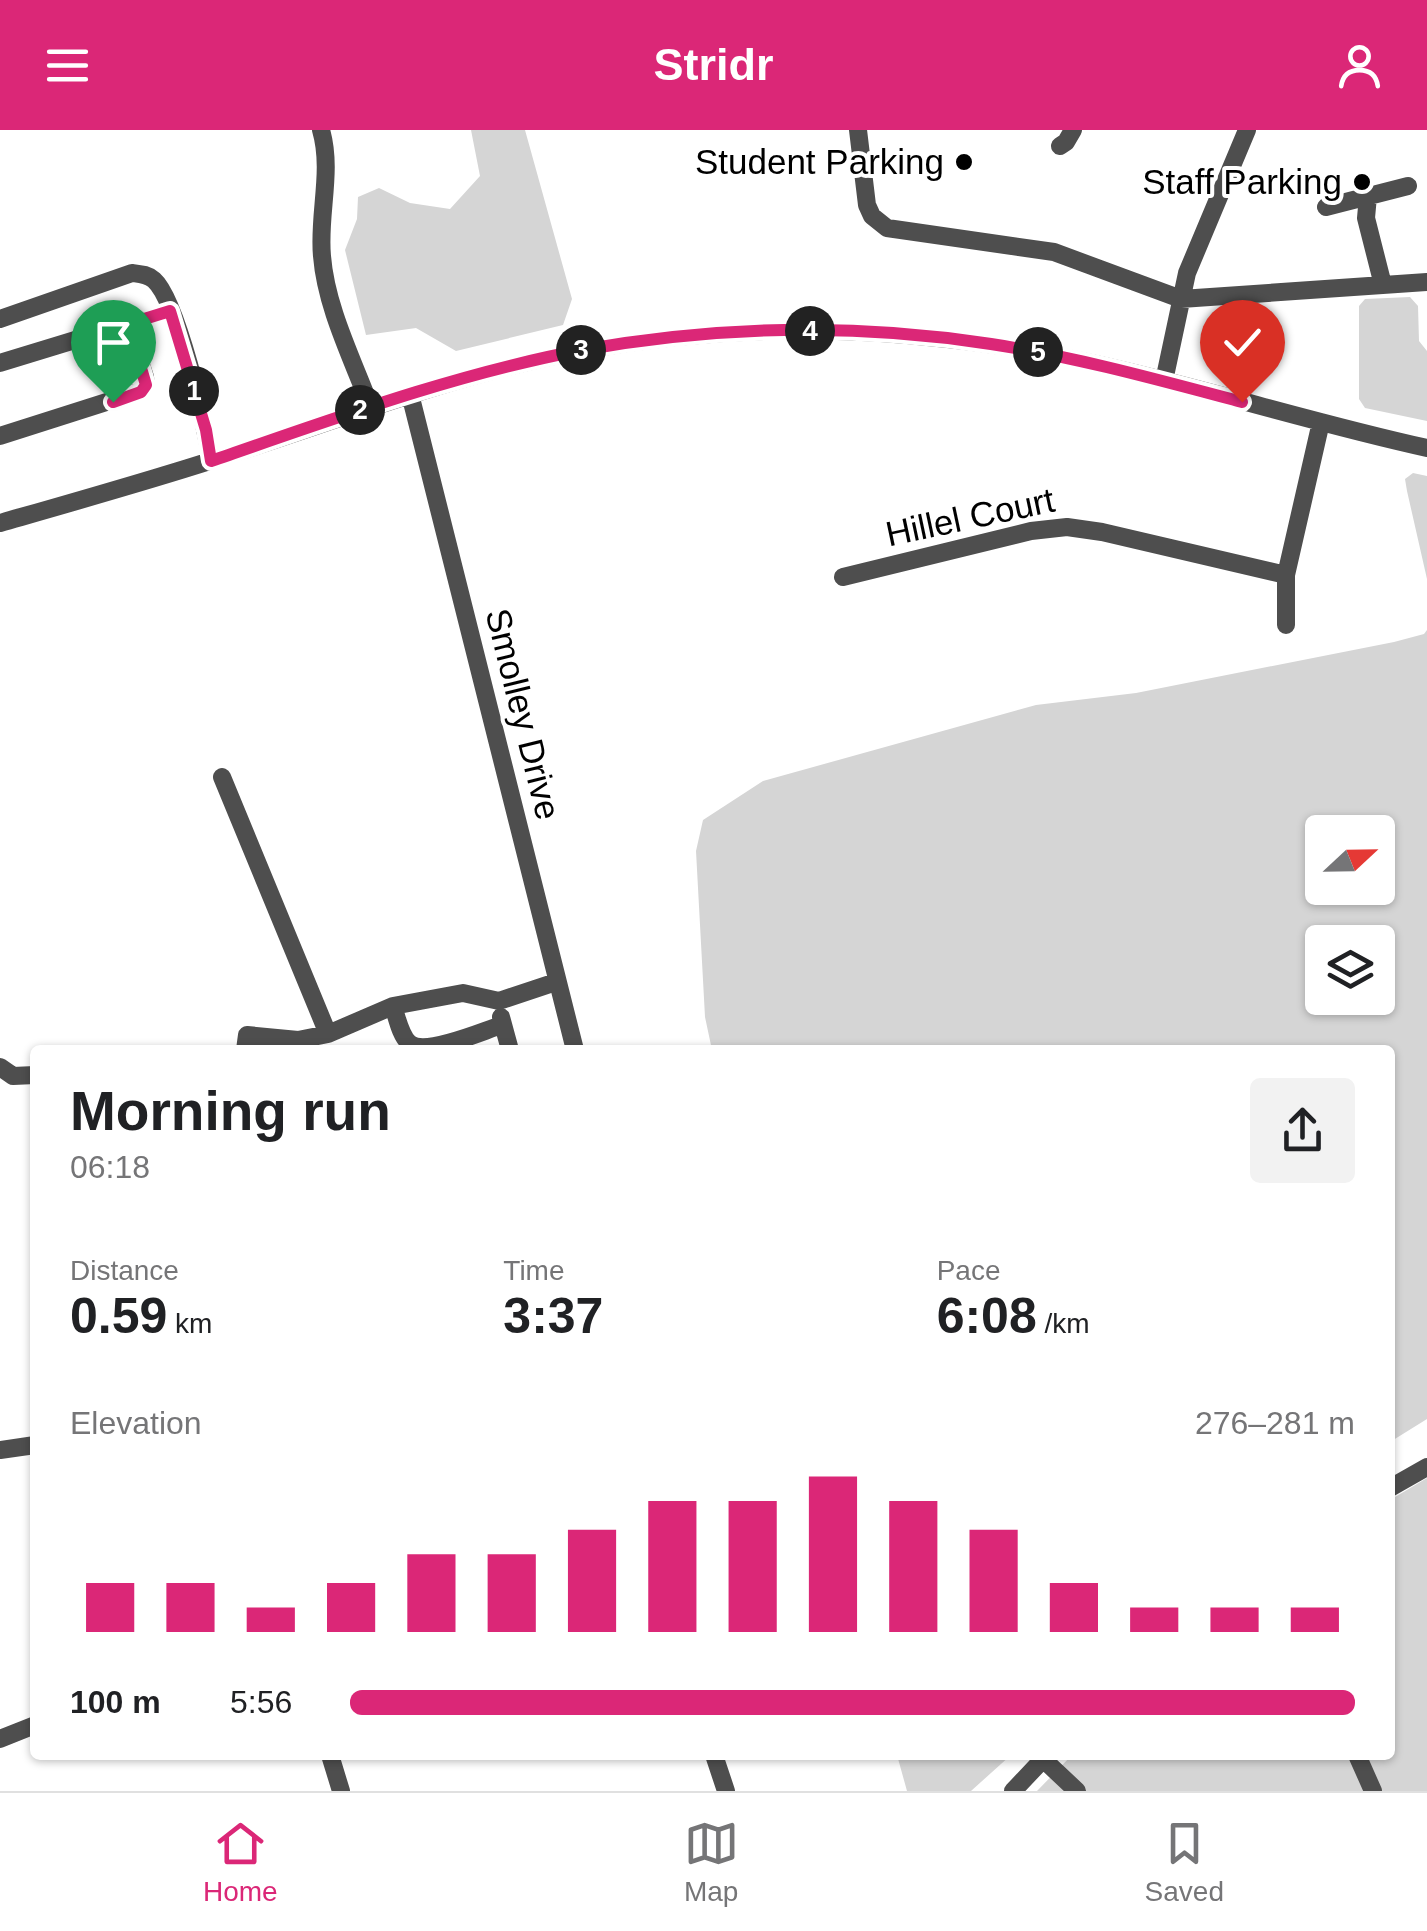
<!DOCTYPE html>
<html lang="en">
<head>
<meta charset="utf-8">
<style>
  :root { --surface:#fff; --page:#f2f2f2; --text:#202124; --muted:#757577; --line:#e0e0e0; --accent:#db2777 }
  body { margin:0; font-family:Helvetica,sans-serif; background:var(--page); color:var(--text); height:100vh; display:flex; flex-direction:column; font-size:38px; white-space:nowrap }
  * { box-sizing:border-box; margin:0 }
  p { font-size:32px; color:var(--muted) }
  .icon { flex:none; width:55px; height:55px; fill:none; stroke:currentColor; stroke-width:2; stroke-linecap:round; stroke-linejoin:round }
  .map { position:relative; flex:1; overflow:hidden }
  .drawer { position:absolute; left:30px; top:915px; width:1365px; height:715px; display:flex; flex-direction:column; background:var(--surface); border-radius:10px; box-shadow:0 2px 8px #0004 }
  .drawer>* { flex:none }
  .needle { width:65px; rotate:68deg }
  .fabs { position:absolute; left:1305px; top:685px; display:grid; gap:20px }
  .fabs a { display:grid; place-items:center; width:90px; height:90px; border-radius:10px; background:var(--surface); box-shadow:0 2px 8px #0004; font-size:50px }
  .pin { position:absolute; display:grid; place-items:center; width:85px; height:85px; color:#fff; margin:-102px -42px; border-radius:50% 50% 50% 0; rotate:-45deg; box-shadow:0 0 10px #0007 }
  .pin .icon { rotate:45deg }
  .km { position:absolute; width:50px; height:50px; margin:-25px; border-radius:50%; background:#222; color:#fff; font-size:28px; line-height:50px; text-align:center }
  .round { display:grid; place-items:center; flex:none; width:105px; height:105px; border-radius:10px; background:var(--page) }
  .headline { display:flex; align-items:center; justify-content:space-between; height:170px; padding:0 40px }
  h1 { font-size:55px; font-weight:700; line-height:75px }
  .metrics { display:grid; grid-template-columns:repeat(3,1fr); gap:15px; height:170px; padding:10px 40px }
  .metrics div { display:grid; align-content:center }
  .metrics b { font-size:50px; font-weight:700 }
  .metrics small { font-size:28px; font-weight:400 }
  .metrics p { font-size:28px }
  .chart { height:280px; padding:20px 40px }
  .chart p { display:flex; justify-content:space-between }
  .chart svg { width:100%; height:180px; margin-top:10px; stroke:var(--accent); stroke-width:6 }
  ul { padding:0 40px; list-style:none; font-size:32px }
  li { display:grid; grid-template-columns:160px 120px 1fr; align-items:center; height:75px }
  li i { height:25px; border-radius:12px; background:var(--accent) }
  header { display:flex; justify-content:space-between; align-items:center; height:130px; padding:0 40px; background:var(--accent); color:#fff; font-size:45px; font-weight:700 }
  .tabs { display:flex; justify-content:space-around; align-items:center; height:140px; border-top:2px solid var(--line); background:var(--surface); font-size:28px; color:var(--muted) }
  .tabs a { display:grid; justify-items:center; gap:5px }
  .tabs .selected { color:var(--accent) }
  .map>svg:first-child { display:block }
</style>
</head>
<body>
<header><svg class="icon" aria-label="menu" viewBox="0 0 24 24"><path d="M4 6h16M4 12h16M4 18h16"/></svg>Stridr<svg class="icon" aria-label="person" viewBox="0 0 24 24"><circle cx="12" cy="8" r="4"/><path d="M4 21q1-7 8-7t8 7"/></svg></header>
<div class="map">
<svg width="1427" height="1661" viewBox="0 0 1427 1661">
  <rect width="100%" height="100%" fill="#fff"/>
  <path fill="#d5d5d5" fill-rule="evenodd" d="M 471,0 L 525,0 L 572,169 L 563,195 L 456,221 L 416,198 L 366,205 L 345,120 L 357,89 L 358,67 L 379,58 L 410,73 L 450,79 L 480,46 Z
    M 1410,167 L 1418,176 L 1419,211 L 1427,221 L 1427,291 L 1365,278 L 1359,269 L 1359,176 L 1365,169 Z
    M 1413,343 L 1427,346 L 1427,449 L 1407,361 L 1405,349 Z
    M 1427,500 L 1427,1289 L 1390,1312 L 1390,920 L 712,920 L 705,887 L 696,721 L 703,690 L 763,651 L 1036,575 L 1136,563 L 1394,512 L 1424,504 ZM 1322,702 L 1378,702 L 1378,758 L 1322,758 ZM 1322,812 L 1378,812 L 1378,868 L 1322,868 Z
    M 1427,1348 L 1427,1661 L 1037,1661 L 1072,1625 L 1390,1625 L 1390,1370 Z
    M 897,1625 L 1011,1625 L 971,1661 L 907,1661 Z"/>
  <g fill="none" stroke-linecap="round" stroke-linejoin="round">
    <path stroke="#4e4e4e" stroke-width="18" d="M 321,0 C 333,41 318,85 322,126 C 326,177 352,228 370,276
      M 858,0 L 867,75 L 872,86 L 887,98 L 1054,122 L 1181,169 L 1427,152
      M 1060,16 L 1066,12 L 1073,0
      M 1368,66 L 1366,88 L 1383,155
      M 1326,77 L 1408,56
      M 0,189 L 132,143 C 140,144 147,144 154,150 C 177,170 206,297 211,331
      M 0,233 L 170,181
      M 1164,251 L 1187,143 L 1247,0
      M 410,264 L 575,920
      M 0,306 L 141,261 L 146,255 L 145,247 L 128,194
      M 0,393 C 70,373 141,353 210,331 C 333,292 452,245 579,221 C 701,198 826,195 948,209 C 1111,226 1267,283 1427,318
      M 843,447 L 1031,401 L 1067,397 L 1102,402 L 1286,445
      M 1286,495 L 1286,445 L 1321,292
      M 222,647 L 328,904
      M 393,876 C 397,887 400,905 409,913 C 425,927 482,901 502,895
      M 501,887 L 510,920
      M 245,920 L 247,905 L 298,910
      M 295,920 L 298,910 L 328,904 L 393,876 L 463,863 L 499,871 L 556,852
      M 0,937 L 13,946 L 35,945
      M 0,1320 L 35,1315
      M 1390,1358 L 1427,1337
      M 0,1609 L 35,1595
      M 330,1625 L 341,1661
      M 714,1625 L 726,1661
      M 1357,1625 L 1373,1661
      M 1043,1629 L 1077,1661
      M 1013,1661 L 1047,1625"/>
  </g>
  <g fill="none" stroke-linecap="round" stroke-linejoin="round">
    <defs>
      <path id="route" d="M 113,272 L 141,262 L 146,255 L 128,194 L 170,181 L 206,300 L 211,331 C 333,289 455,244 582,220 C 716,196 856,193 991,214 C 1076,227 1159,250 1242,272"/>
    </defs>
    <use href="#route" stroke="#fff" stroke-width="20"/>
    <use href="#route" stroke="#db2777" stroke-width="12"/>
  </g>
  <g fill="#000" stroke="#fff" stroke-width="4">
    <circle cx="964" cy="32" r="10"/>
    <circle cx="1362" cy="52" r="10"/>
  </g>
  <g text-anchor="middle" stroke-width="8" stroke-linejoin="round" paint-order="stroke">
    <g font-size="35" fill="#000" stroke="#fff" text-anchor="end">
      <text x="944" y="44">Student Parking</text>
      <text x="1342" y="64">Staff Parking</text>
    </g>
    <g font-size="35" fill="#000" stroke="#fff">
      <text transform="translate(970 387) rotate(-12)" y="12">Hillel Court</text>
      <text transform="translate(523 584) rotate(76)" y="12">Smolley Drive</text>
    </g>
  </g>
</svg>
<div class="fabs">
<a><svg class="needle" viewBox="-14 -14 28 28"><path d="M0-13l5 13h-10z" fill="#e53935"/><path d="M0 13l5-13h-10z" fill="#757577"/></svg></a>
<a><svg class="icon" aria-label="layers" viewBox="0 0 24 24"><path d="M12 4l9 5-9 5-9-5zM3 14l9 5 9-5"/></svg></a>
</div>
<div class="pin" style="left:113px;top:272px;background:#1e9e55"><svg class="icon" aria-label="arrive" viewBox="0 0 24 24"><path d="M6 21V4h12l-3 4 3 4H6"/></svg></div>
<div class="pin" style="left:1242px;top:272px;background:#d93025"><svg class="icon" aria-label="check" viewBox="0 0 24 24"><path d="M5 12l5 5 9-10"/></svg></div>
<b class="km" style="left:194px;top:261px">1</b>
<b class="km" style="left:360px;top:280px">2</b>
<b class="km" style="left:581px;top:220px">3</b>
<b class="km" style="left:810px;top:201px">4</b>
<b class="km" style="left:1038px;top:222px">5</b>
<section class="drawer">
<div class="headline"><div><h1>Morning run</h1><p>06:18</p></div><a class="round"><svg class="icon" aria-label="share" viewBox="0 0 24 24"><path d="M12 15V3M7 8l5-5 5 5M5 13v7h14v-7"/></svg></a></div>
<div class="metrics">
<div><p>Distance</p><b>0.59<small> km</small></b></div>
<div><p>Time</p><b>3:37</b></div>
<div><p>Pace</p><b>6:08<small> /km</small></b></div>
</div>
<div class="chart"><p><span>Elevation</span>276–281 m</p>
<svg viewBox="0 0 160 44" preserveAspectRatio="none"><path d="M5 44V32M15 44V32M25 44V38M35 44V32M45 44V25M55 44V25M65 44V19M75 44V12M85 44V12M95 44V6M105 44V12M115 44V19M125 44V32M135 44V38M145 44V38M155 44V38"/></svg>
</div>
<ul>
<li><b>100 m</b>5:56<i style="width:100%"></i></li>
</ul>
</section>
</div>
<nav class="tabs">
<a class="selected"><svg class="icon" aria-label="home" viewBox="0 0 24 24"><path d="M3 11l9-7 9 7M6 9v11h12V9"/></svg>Home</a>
<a><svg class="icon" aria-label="map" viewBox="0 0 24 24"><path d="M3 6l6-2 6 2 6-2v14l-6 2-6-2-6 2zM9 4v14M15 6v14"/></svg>Map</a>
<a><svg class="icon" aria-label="saved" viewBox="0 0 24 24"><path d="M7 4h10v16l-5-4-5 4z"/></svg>Saved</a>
</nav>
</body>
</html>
